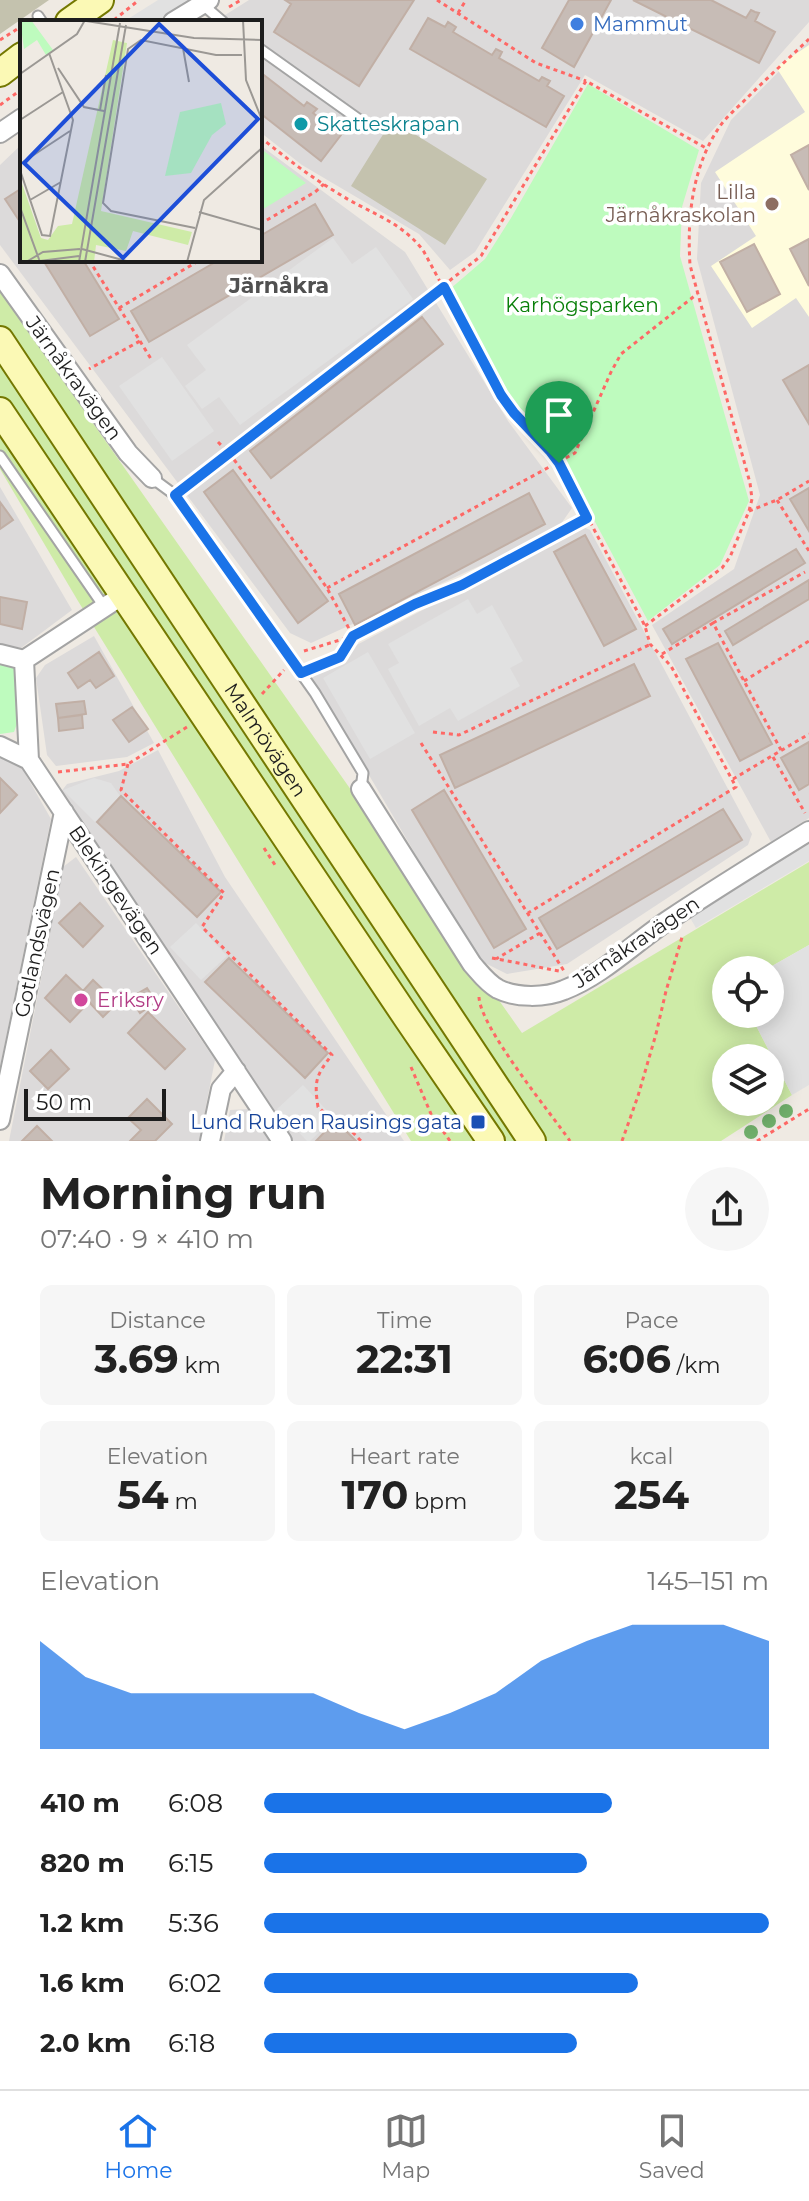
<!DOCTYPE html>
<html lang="en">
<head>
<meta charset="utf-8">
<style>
  :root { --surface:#fff; --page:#f6f6f6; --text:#222; --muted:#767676; --line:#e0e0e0; --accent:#1a73e8 }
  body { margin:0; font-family:Montserrat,sans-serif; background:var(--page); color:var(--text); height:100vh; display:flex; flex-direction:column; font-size:30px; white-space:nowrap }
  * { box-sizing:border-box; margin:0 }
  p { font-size:26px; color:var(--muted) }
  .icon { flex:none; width:44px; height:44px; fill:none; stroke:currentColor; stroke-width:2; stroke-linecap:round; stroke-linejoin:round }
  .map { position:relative; height:1141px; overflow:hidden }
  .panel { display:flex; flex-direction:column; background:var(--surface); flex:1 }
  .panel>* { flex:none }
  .tools { position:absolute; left:712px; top:956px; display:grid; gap:16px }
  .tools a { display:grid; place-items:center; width:72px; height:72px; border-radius:50%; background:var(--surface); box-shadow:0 4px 20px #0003; font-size:40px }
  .scale { position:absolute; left:24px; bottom:20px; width:142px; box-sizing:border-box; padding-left:8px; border:4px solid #1d1d1d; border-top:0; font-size:22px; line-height:28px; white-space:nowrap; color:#1d1d1d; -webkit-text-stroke:6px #fff; paint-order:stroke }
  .pin { position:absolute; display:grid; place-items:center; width:68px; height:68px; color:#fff; margin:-82px -34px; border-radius:50% 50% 50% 0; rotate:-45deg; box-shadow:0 0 8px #0007 }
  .pin .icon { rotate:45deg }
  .round { display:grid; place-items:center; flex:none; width:84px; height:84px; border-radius:42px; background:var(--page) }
  .summary { display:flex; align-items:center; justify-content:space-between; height:136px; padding:0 40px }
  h1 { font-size:44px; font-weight:700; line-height:60px }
  .figures { display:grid; grid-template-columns:repeat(3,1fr); gap:12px; height:136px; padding:8px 40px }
  .figures div { display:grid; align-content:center; border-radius:12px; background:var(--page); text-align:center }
  .figures b { font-size:40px; font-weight:700 }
  .figures small { font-size:22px; font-weight:400 }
  .figures p { font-size:22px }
  .chart { height:224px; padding:16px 40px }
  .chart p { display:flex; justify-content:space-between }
  .chart svg { width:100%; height:144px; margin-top:8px; fill:var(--accent); opacity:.7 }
  ul { padding:0 40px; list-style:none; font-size:26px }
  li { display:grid; grid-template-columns:128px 96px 1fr; align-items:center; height:60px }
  li i { height:20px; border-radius:10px; background:var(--accent) }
  .tabs { display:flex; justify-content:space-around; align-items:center; height:112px; border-top:2px solid var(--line); background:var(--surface); font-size:22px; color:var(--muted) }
  .tabs a { display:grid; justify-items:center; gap:4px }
  .tabs .active { color:var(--accent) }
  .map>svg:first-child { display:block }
</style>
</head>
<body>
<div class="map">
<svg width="809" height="1141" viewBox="0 0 809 1141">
  <rect width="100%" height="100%" fill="#efeae3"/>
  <path fill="#dcdada" d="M 249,0 L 809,0 L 809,22 L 703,141 L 585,75 L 475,252 L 450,270 L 419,234 L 302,165 L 260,132 L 260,22 L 214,22 Z
    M 809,41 L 809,818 L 771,842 L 652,625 L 734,569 L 760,495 L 697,259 L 701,183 L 731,120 Z
    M 22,144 L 22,260 L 260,260 L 260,145 L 405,252 L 508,421 L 572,508 L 556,531 L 311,643 L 290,633 L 0,245 L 0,165 Z
    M 0,487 L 72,610 L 21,648 L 0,644 Z
    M 581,526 L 590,530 L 752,834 L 748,845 L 567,964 L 507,974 L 477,959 L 312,678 L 351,648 Z
    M 94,636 L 154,743 L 127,757 L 56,766 L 47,755 L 36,678 L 45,665 Z
    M 158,750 L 225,877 L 404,1141 L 293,1141 L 57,797 L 67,784 L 119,771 Z
    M 0,757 L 22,768 L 51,819 L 0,1067 Z
    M 76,857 L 215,1060 L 199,1141 L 9,1141 L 63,867 Z
    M 249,1109 L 269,1141 L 224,1141 L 230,1110 Z"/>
  <path fill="#fffcdc" d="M 809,45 L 809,317 L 796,298 L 752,328 L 711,266 L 756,236 L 715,172 L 805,112 L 776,67 Z"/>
  <path fill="#c4c2ae" d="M 0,0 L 49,0 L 0,34 Z
    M 392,120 L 487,179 L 445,245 L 351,186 Z"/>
  <path fill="#ceeba7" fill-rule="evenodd" d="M 0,291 L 522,1033 L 809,862 L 809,945 L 765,970 L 726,970 L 726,1014 L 750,1014 L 792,1095 L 721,1141 L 411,1141 L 78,601 L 0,469 ZM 726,1058 L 770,1058 L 770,1102 L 726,1102 Z"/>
  <path fill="#befbbe" d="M 588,84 L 699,150 L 682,207 L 680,256 L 749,501 L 720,565 L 648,621 L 554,445 L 518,409 L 450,289 L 485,259 L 511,218 Z
    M 260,148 L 306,183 L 260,211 Z
    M 0,662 L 15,669 L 20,715 L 14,732 L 0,734 Z"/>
  <path fill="#e1e1e1" d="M 158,0 L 191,0 L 155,22 L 123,22 Z
    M 333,238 L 352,264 L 376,247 L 413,299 L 240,425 L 219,397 L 202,409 L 185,386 L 206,370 L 187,345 Z
    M 162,357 L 214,431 L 172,461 L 119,386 Z
    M 468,599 L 477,614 L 492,605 L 523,661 L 510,668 L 520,686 L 458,721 L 450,708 L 419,726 L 388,669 L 399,663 L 388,644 Z
    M 368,652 L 415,733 L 370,759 L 323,678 Z
    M 94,778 L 111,783 L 120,796 L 95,822 L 63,790 Z
    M 809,844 L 809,861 L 696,928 L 689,916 Z
    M 196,923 L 227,956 L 201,980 L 170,947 Z
    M 809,945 L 809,1085 L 792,1095 L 750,1014 L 770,1014 L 770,970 L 765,970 Z
    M 303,1085 L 334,1118 L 310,1141 L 307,1141 L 277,1109 Z"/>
  <path fill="#c7bcb6" stroke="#c1afa5" stroke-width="2" d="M 285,0 L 414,0 L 359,86 L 274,32 L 291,4 Z
    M 569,0 L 611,0 L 574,67 L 542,48 Z
    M 633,0 L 711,0 L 746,18 L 751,10 L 755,12 L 759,13 L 755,21 L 775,32 L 759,63 Z
    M 428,18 L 445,27 L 448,22 L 456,27 L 453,32 L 492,55 L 496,49 L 502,52 L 499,58 L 539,81 L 542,77 L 550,81 L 547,86 L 564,96 L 546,127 L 410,49 Z
    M 260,72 L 304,106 L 307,102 L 317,109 L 313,113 L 341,135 L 321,161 L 260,113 Z
    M 809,145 L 809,190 L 791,155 Z
    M 22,188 L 22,225 L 5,199 Z
    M 315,204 L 333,235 L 149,342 L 131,311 L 219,260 L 260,260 L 260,236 Z
    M 809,239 L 809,286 L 790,249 Z
    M 754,244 L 780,294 L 747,312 L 720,262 Z
    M 43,260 L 83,260 L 119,319 L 90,336 Z
    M 422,317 L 443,344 L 271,478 L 250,451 Z
    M 809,365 L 809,424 L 783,380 Z
    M 233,470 L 328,601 L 298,623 L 204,492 Z
    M 809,488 L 809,531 L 790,499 Z
    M 529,493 L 545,524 L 355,625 L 339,594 Z
    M 0,502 L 13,520 L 0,529 Z
    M 585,535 L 636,629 L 604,646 L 554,552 Z
    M 796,549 L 805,563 L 672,644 L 663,629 Z
    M 809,580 L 809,599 L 733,645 L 725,631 Z
    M 0,597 L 27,602 L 22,629 L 0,624 Z
    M 718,643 L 772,744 L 740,761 L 686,659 Z
    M 99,652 L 114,676 L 96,688 L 90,680 L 78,688 L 68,673 Z
    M 634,664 L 650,696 L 455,788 L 440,755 Z
    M 84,701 L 86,714 L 58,718 L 56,704 Z
    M 132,707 L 148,729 L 129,742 L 113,720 Z
    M 82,715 L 83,728 L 59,731 L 58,718 Z
    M 809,742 L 809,784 L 799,790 L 781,758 Z
    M 0,778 L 17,795 L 0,813 Z
    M 444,790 L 526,929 L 494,948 L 412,810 Z
    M 121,796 L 221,892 L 197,917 L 97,822 Z
    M 723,809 L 742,840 L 557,949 L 539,918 Z
    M 80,903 L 103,926 L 83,947 L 59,923 Z
    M 229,958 L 328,1053 L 305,1078 L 205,982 Z
    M 66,975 L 83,991 L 93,980 L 117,1003 L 103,1017 L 89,1002 L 70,1022 L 45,998 Z
    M 147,988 L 156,1002 L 140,1013 L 130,998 Z
    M 148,1012 L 185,1049 L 165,1069 L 128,1033 Z
    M 51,1050 L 69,1069 L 48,1089 L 30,1071 Z
    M 147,1099 L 172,1124 L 155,1141 L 130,1141 L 141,1130 L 128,1118 Z
    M 335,1121 L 347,1132 L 356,1141 L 316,1141 Z
    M 37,1126 L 52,1141 L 22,1141 Z"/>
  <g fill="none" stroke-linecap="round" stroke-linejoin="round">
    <defs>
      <path id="lane" d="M 202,4 L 223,22
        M 38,16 L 42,22
        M 260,49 L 368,126
        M 0,456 L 105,608
        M 152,478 L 175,495 L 315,693 L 363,773 L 361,789"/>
      <path id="street" d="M 173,22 L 209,0
        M 0,133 L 22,118
        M 0,274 L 128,453 L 152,478
        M 0,654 L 24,660 L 123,595
        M 24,660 L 29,760 L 282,1141
        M 0,746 L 29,760
        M 361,789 L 472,964 C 480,973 487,983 498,989 C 516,998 545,998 564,990 C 603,975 635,942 670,919 C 715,889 762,860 809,831
        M 0,1120 L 64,812
        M 210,1141 L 221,1089 L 236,1071"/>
      <g id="secondary">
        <path d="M 69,22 L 100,0"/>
        <path d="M 0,73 L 22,56"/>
        <path id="s1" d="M 0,340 L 532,1141"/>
        <path d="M 0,411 L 407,1018 L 491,1141"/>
      </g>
    </defs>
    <use href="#lane" stroke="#a4a4a4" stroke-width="13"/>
    <use href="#street" stroke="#a4a4a4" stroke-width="22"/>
    <use href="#secondary" stroke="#747801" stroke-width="30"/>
    <path stroke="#fe6865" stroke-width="3" stroke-dasharray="4 4" stroke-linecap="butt" d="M 437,0 L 536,63 L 586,81
      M 229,7 L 241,0
      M 458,13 L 466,0
      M 114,20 L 139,0
      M 0,40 L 22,26
      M 0,105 L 22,89
      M 260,137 C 285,157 309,176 336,192 C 368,213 398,219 423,250 L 501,395 L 514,413 L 534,432 L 559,463 L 645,626 L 650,644 L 671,666 L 736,787 L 528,913
      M 260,224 L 315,192 L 324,184
      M 89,260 L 140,341 L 89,369
      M 119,308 L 200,260
      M 140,341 L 151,359
      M 218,442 L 229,453 L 269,506 L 327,588 L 353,636 L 340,657 L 316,667
      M 185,488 L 481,256 L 586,81 L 706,148
      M 777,500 L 809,551
      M 749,511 L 777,500 L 809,481
      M 327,588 L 575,453 L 611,372 L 621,354 L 697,294
      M 713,623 L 805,572
      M 645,626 L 722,568 L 730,557 L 749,511 L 752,499 L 750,483 L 690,265 C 687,217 692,167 720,126 C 727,116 737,108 746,99 C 766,79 788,59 809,39
      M 304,651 L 353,636 L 415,604 L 462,585 L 586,519
      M 662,654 L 713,623 L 781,750
      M 744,681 L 809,641
      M 262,694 L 284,670
      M 433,732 L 459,735 L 649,645
      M 421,743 L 540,933 L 496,959
      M 773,757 L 805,813
      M 128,764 L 121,790 L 224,893 L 202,927 L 332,1055 C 316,1075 314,1081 318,1107 L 327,1115 L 339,1118 L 361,1141
      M 58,772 L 128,764 L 187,727
      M 733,779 L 809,734
      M 264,848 L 275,865
      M 540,933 L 564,971
      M 492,958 L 559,971
      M 479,997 C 480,1027 550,1112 570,1141
      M 411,1067 L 431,1114 L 450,1141
      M 622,1141 L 638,1096 L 656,1034 L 666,991 L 683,934
      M 757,1141 L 809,1109"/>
    <use href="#lane" stroke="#fff" stroke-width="9"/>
    <use href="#street" stroke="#fff" stroke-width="18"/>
    <use href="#secondary" stroke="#fbf9b5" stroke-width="26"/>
  </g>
  <g fill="#70af6b">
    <circle cx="786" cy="1111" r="7"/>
    <circle cx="769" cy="1121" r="7"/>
    <circle cx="751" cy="1132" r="7"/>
  </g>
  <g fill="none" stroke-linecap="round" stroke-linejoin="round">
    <defs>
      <path id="route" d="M 444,287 L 501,395 L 514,413 L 550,451 L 559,463 L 587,518 L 462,585 L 415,604 L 353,636 L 340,657 L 301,673 L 175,495 Z"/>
    </defs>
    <use href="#route" stroke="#fff" stroke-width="16"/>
    <use href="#route" stroke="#1a73e8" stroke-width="10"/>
  </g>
  <circle fill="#3f7fe0" stroke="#fff" stroke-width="3" cx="577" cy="24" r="8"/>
  <circle fill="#0f9aa8" stroke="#fff" stroke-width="3" cx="301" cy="124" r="8"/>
  <circle fill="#8d6e63" stroke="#fff" stroke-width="3" cx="772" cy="204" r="8"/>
  <circle fill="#d1479c" stroke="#fff" stroke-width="3" cx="81" cy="1000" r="8"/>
  <rect fill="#1a4fb4" stroke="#fff" stroke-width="3" x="470" y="1114" width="16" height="16" rx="4"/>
  <g text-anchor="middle" stroke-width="7" stroke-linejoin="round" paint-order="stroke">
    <g font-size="20" fill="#366cbe" stroke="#fff" text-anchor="start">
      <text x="593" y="31">Mammut</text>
    </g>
    <g font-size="20" fill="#0d838f" stroke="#fff" text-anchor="start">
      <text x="317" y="131">Skatteskrapan</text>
    </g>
    <g font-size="20" fill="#785e54" stroke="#fff" text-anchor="end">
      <text x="756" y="199">Lilla<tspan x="756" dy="23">Järnåkraskolan</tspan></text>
    </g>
    <g font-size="20" fill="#087f08" stroke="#fff">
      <text x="582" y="312">Karhögsparken</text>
    </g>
    <g font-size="20" fill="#1d1d1d" stroke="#fff">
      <text transform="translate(74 378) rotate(54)" y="7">Järnåkravägen</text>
      <text dy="7" stroke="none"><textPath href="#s1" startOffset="480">Malmövägen</textPath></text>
      <text transform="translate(116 890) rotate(56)" y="7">Blekingevägen</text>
      <text transform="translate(636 942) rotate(-34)" y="7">Järnåkravägen</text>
      <text transform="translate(37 943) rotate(-78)" y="7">Gotlandsvägen</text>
    </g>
    <g font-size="20" fill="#b23c85" stroke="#fff" text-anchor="start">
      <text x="97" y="1007">Eriksry</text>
    </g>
    <g font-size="20" fill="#164399" stroke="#fff" text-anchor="end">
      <text x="462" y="1129">Lund Ruben Rausings gata</text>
    </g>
    <g font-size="22" font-weight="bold" fill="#505050" stroke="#fff">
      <text x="279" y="293">Järnåkra</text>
    </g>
  </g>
  <g transform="translate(20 20)">
    <rect width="242" height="242" fill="#efeae3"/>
    <path d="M 93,20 L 107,23 L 81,191 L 172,212 L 168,225 L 113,211 L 106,231 L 76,225 L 74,242 L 0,242 L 0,158 L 21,218 L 28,220 L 38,206 L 52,204 Z" fill="#ceeba7"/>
    <path d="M 0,0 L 11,0 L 33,30 L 26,35 L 17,20 L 4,29 ZM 201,83 L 206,104 L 192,115 L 171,153 L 145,156 L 160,92 Z" fill="#befbbe"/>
    <path fill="none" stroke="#9b9894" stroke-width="2" d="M 60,0 L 174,18 L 242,20M 223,0 L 226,60 L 242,100M 163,28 L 169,62M 38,48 L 64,87 L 84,91M 0,54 L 57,14 L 65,0M 80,90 L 86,55M 0,100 L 43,72M 0,144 L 50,111M 0,150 L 22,215 L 30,216 L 53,100 L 29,33M 10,180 L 41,162M 0,187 L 20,242M 179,192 L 242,210M 175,208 L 91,191 L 83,183 L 108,29 L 121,20 L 196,35 L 222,35M 62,229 L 110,242M 6,242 L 23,232 L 60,229M 12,242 L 59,236M 59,242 L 100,3M 65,242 L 106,5M 167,242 L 184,180 L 242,128"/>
    <path fill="#1d4ed8" fill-opacity="0.15" stroke="#1d4ed8" stroke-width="4" d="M 139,4 L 238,99 L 103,238 L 4,143 Z"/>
    <rect width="242" height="242" fill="none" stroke="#1d1d1d" stroke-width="4"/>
  </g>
</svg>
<div class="tools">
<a><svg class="icon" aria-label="locate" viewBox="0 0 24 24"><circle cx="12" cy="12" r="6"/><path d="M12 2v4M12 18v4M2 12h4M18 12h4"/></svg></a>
<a><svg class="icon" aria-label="layers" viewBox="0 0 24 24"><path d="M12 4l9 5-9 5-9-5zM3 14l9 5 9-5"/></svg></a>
</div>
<div class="scale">50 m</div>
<div class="pin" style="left:559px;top:463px;background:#1e9e55"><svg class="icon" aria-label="arrive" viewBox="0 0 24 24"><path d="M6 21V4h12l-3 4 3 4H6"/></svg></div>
</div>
<section class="panel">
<div class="summary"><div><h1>Morning run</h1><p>07:40 · 9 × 410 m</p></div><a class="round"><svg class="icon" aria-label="share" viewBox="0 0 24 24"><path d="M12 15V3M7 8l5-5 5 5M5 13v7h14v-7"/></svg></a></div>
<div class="figures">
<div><p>Distance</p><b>3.69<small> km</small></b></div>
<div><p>Time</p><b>22:31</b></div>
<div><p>Pace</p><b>6:06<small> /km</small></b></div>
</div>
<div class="figures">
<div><p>Elevation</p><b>54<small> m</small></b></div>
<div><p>Heart rate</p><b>170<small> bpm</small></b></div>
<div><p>kcal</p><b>254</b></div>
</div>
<div class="chart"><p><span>Elevation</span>145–151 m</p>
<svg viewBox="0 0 160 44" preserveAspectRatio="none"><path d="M0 44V11L10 22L20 27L30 27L40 27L50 27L60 27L70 33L80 38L90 33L100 27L110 17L120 11L130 6L140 6L150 6L160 11V44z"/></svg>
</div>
<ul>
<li><b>410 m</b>6:08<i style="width:69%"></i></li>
<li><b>820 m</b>6:15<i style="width:64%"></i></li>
<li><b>1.2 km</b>5:36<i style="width:100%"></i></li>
<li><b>1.6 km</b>6:02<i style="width:74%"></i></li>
<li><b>2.0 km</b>6:18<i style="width:62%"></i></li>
</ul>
</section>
<nav class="tabs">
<a class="active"><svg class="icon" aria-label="home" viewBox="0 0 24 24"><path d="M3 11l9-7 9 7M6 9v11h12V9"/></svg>Home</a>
<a><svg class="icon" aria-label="map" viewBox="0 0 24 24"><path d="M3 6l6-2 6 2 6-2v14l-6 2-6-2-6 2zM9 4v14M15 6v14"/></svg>Map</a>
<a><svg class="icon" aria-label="saved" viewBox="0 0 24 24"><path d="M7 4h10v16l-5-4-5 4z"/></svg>Saved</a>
</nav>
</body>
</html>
